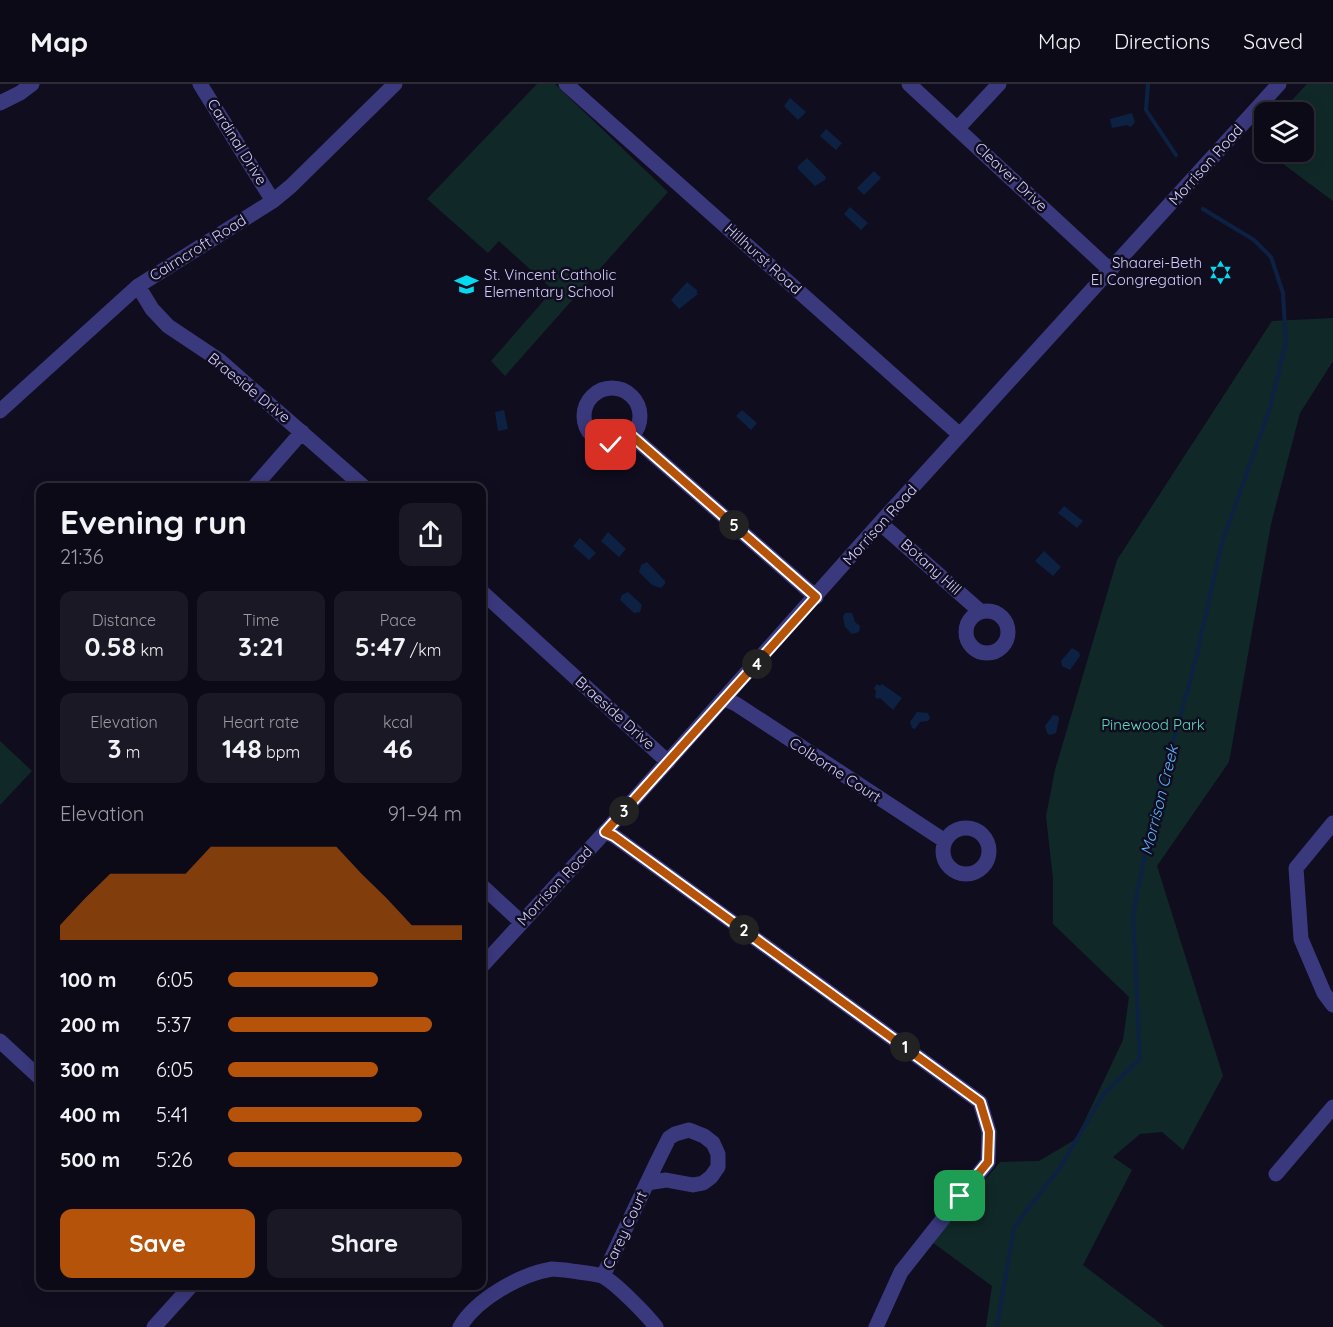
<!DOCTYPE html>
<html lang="en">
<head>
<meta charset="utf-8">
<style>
  :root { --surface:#0c0a17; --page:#1a1824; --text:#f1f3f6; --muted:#9a9aa1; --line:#2c2b36; --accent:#b45309 }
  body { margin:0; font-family:Quicksand,sans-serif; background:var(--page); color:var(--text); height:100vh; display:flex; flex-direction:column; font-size:22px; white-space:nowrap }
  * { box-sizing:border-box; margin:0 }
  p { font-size:20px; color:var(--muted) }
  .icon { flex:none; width:33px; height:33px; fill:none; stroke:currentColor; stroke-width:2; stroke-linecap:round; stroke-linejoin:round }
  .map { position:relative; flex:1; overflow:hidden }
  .sheet { position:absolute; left:36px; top:399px; width:450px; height:807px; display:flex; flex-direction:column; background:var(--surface); border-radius:12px; box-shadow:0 3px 15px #0003,0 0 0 2px var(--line) }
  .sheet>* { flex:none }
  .fabs { position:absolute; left:1254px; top:18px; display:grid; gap:12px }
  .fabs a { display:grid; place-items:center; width:60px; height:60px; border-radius:12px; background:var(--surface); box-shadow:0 3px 15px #0003,0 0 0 2px var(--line); font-size:30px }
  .pin { position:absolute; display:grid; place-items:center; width:51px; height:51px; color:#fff; margin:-26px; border-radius:12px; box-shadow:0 3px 9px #0006 }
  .km { position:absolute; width:30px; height:30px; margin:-15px; border-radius:50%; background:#222; color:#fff; font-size:16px; line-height:30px; text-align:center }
  .round { display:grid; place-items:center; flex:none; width:63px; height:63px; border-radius:12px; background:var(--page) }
  .summary { display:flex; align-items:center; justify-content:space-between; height:102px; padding:0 24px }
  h1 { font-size:33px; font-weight:800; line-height:45px }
  .stats { display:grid; grid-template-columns:repeat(3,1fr); gap:9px; height:102px; padding:6px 24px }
  .stats div { display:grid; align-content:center; border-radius:12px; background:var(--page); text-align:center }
  .stats b { font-size:26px; font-weight:800 }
  .stats small { font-size:16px; font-weight:400 }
  .stats p { font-size:16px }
  .chart { height:168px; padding:12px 24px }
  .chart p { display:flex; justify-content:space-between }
  .chart svg { width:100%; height:108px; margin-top:6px; fill:var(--accent); opacity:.7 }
  .cta { display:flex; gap:12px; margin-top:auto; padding:12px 24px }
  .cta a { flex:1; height:69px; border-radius:12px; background:var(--accent); color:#fff; font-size:24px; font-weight:800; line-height:69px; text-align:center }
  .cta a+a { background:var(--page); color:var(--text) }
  ul { padding:0 24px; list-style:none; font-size:20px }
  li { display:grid; grid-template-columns:96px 72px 1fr; align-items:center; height:45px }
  li i { height:15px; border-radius:8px; background:var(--accent) }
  header { display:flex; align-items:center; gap:36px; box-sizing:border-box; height:84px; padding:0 30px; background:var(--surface); border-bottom:2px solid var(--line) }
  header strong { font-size:28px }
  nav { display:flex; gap:33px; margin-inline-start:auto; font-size:21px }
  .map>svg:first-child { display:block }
</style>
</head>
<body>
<header>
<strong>Map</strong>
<nav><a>Map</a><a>Directions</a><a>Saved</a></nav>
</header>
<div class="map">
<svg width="1333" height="1243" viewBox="0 0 1333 1243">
  <rect width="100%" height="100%" fill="#100d1f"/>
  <path fill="#102928" d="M 537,0 L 555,0 L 668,108 L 505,292 L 491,277 L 553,206 L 499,157 L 488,169 L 427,115 Z
    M 1307,0 L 1333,0 L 1333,117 L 1267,68 L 1304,68 L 1304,28 L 1281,28 Z
    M 1333,234 L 1333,277 L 1300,329 L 1271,440 L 1229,678 L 1157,782 L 1223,992 L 1183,1066 L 1162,1048 L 1140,1050 L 1113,1073 L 1132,1086 L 1083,1181 L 1165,1243 L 986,1243 L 992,1202 L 932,1158 L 1000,1078 L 1039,1077 L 1076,1055 L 1123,956 L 1129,913 L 1053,840 L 1053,795 L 1046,732 L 1055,686 L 1117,476 L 1272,237 Z
    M 0,657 L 32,687 L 0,721 Z"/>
  <path fill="#0d2243" d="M 790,14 L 806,28 L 798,36 L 784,22 Z
    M 1132,29 L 1135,38 L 1131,43 L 1127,41 L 1112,44 L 1110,35 Z
    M 826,45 L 842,59 L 836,66 L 820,52 Z
    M 807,74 L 826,93 L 825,96 L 815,102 L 798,85 L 798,82 Z
    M 874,87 L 881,94 L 864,111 L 857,104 Z
    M 850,123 L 868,139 L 861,146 L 844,130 Z
    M 687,198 L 698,207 L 696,208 L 698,210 L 679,225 L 671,216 Z
    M 504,326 L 508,345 L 498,347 L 495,328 Z
    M 742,326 L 757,339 L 751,346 L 736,332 Z
    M 1064,422 L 1083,437 L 1077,444 L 1058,429 Z
    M 608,448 L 626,465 L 619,473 L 601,457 Z
    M 580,454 L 596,469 L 589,476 L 573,462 Z
    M 1044,467 L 1061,483 L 1053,492 L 1035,477 Z
    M 647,478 L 665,497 L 665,500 L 661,504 L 652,501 L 639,488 L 641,481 Z
    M 628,508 L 642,521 L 640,528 L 634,529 L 620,516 L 622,511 Z
    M 845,529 L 852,529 L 855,538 L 860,542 L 859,548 L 852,550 L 845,543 L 843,533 Z
    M 1072,564 L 1079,568 L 1080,572 L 1070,586 L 1062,582 L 1061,577 Z
    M 877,600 L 880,602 L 882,600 L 902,614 L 893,626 L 880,614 L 878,615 L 875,613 L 876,607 L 874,604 Z
    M 917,628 L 928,629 L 930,634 L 928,637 L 920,638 L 915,645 L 912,644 L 910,638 Z
    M 1053,631 L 1058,632 L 1059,635 L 1056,649 L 1050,651 L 1047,649 L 1045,642 Z"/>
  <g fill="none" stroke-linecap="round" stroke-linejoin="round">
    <path stroke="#0d2243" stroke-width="4" d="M 1148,0 L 1146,26 L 1176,71
      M 997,1243 L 1014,1143 L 1059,1085 L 1103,1011 L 1140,975 L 1133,831 L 1152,734 L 1195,579 L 1222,458 L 1269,327 L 1286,259 L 1283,209 L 1271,173 L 1254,156 L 1203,125"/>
    <path stroke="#3b397d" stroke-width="15" d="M 200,0 L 273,117
      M 566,0 L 960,351
      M 909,0 L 1111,187
      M 0,19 L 20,9 L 32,0
      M 958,44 L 999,0
      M 138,202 L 152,225 L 168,242 L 219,276 L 365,404
      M584 332a28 28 0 1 1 56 0a28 28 0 1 1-56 0Z
      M 0,327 L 138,202 L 273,117 L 291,102 L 395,0
      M 632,352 L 816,513
      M 253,404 L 302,348
      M 880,439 L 981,528
      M 482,508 L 668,678
      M966 548a21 21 0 1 1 42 0a21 21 0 1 1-42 0Z
      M 725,615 L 736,620 L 945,757
      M 1333,739 L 1296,784 L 1301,855 L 1324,909 L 1333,921
      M943 767a23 23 0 1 1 46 0a23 23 0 1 1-46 0Z
      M 605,748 L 614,752 L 980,1018 L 989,1048 L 988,1078 L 901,1188 L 876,1243
      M 482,802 L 521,838
      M 482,882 L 605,748 L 880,439 L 1279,0
      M 0,957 L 40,994
      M 1276,1090 L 1333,1023
      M 603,1192 L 657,1078 L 669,1054 L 675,1050 L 689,1046 L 704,1052 L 713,1059 L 718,1070 L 718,1083 L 711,1093 L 703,1099 L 693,1101 L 666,1096 L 647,1099
      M 154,1243 L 191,1202
      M 460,1243 C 476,1215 521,1190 552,1185 C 559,1185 596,1190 602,1192 C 614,1197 648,1232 656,1243"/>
  </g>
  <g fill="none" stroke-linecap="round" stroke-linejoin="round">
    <defs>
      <path id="route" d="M 611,361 L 623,358 L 632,352 L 816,513 L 605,748 L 614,752 L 980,1018 L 989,1048 L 988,1078 L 960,1112"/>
    </defs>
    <use href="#route" stroke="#fff" stroke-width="12"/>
    <use href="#route" stroke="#b45309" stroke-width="8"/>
  </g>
  <defs>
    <symbol id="synagogue-bare" viewBox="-9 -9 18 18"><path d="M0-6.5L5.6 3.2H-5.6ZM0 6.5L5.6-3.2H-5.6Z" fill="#05daf0" stroke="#100d1f" stroke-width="2.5" paint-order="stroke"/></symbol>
    <symbol id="school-bare" viewBox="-9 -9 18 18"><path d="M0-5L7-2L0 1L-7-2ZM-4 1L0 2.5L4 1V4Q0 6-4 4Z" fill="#05daf0" stroke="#100d1f" stroke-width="2.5" paint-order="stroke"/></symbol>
  </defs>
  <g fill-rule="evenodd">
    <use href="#synagogue-bare" x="1204" y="172" width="33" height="33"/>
    <use href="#school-bare" x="450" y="184" width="33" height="33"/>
  </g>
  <g text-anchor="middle" stroke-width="5" stroke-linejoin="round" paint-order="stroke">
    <g font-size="15" fill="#d1ccfe" stroke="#100d1f">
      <text transform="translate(237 58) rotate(58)" y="5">Cardinal Drive</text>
      <text transform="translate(1206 81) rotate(-48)" y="5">Morrison Road</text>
      <text transform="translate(1011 93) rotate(43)" y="5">Cleaver Drive</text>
      <text transform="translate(198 164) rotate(-32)" y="5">Cairncroft Road</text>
      <text transform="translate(763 175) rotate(42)" y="5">Hillhurst Road</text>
      <text transform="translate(249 304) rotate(39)" y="5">Braeside Drive</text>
      <text transform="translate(880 441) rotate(-48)" y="5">Morrison Road</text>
      <text transform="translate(931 483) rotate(42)" y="5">Botany Hill</text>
      <text transform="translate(615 629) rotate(42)" y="5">Braeside Drive</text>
      <text transform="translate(835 686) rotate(33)" y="5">Colborne Court</text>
      <text transform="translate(555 802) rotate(-47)" y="5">Morrison Road</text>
      <text transform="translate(625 1146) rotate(-65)" y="5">Carey Court</text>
    </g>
    <g font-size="15" fill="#d1ccfe" stroke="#100d1f" text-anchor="end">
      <text x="1202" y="184">Shaarei-Beth<tspan x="1202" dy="17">El Congregation</tspan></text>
      <text x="484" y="196" text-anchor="start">St. Vincent Catholic<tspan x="484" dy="17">Elementary School</tspan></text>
    </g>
    <g font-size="15" fill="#5adcbb" stroke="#100d1f">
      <text x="1153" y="646">Pinewood Park</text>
    </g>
    <g font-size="16" font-style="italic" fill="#5cb2fb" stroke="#100d1f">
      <text transform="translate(1159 716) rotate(-76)" y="6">Morrison Creek</text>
    </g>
  </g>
</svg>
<div class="fabs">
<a><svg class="icon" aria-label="layers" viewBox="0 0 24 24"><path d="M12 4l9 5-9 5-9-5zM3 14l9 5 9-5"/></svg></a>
</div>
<div class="pin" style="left:960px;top:1112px;background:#1e9e55"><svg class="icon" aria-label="arrive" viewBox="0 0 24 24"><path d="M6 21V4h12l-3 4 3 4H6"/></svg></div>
<div class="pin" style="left:611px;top:361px;background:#d93025"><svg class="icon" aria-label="check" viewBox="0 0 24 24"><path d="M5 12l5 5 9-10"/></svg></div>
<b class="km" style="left:905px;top:963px">1</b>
<b class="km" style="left:744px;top:846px">2</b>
<b class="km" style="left:624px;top:727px">3</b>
<b class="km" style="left:757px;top:580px">4</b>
<b class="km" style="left:734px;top:441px">5</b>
<section class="sheet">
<div class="summary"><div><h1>Evening run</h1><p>21:36</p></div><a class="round"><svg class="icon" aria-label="share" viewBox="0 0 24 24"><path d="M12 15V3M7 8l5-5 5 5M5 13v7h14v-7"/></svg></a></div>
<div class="stats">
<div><p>Distance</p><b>0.58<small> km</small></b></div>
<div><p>Time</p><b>3:21</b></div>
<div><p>Pace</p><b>5:47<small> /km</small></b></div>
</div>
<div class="stats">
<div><p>Elevation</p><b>3<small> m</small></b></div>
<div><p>Heart rate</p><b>148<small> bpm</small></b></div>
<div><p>kcal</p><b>46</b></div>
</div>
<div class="chart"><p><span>Elevation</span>91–94 m</p>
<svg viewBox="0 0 160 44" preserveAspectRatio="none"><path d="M0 44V38L10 27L20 17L30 17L40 17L50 17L60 6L70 6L80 6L90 6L100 6L110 6L120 17L130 27L140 38L150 38L160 38V44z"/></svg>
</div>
<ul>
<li><b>100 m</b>6:05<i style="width:64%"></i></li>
<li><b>200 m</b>5:37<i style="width:87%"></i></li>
<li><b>300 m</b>6:05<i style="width:64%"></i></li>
<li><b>400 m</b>5:41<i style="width:83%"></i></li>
<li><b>500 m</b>5:26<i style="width:100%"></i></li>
</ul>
<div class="cta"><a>Save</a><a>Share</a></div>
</section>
</div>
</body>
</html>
